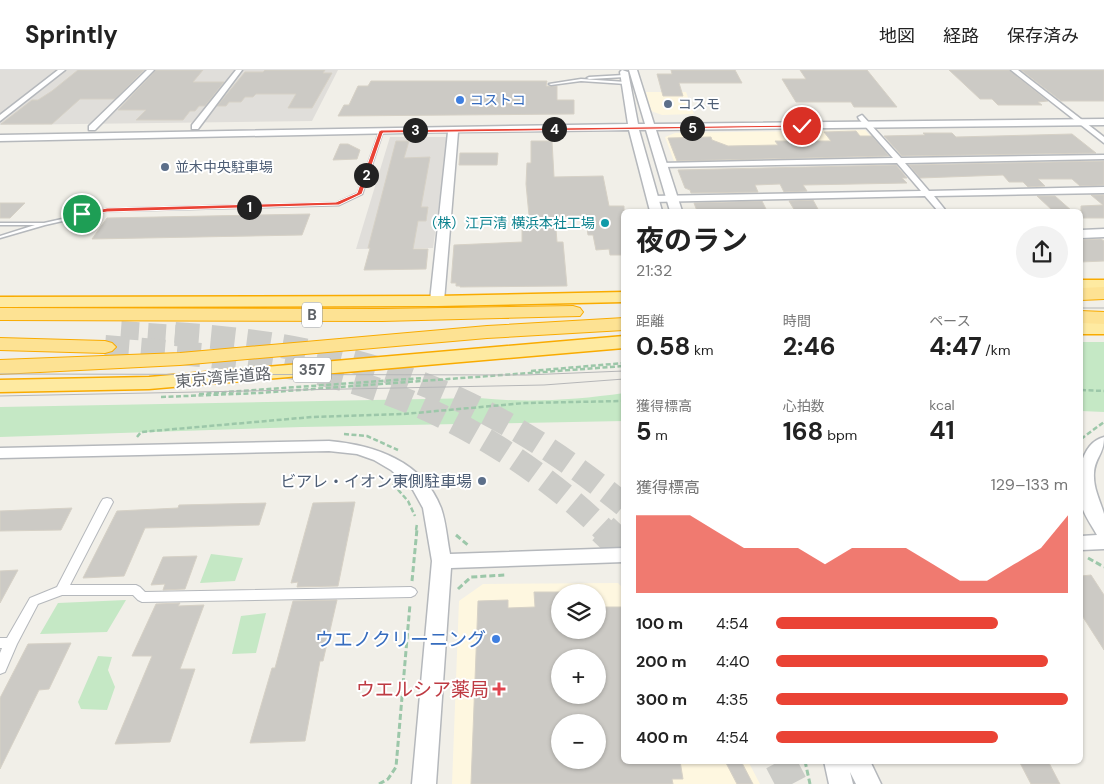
<!DOCTYPE html>
<html lang="ja">
<head>
<meta charset="utf-8">
<style>
  :root { --surface:#fff; --page:#f2f2f2; --text:#222; --muted:#767676; --line:#e0e0e0; --accent:#ea4335 }
  body { margin:0; font-family:"DM Sans","Noto Sans JP",sans-serif; background:var(--page); color:var(--text); height:100vh; display:flex; flex-direction:column; font-size:19px; white-space:nowrap }
  * { box-sizing:border-box; margin:0 }
  p { font-size:16px; color:var(--muted) }
  .icon { flex:none; width:28px; height:28px; fill:none; stroke:currentColor; stroke-width:2; stroke-linecap:round; stroke-linejoin:round }
  .map { position:relative; flex:1; overflow:hidden }
  .panel { position:absolute; left:621px; top:139px; width:462px; height:555px; display:flex; flex-direction:column; background:var(--surface); border-radius:8px; box-shadow:0 1px 4px #0004 }
  .panel>* { flex:none }
  .controls { position:absolute; left:551px; top:514px; display:grid; gap:10px }
  .controls a { display:grid; place-items:center; width:55px; height:55px; border-radius:50%; background:var(--surface); box-shadow:0 1px 4px #0004; font-size:25px }
  .pin { position:absolute; display:grid; place-items:center; width:42px; height:42px; color:#fff; margin:-21px; border:2px solid #fff; border-radius:50%; box-shadow:0 1px 5px #0007 }
  .km { position:absolute; width:25px; height:25px; margin:-12px; border-radius:50%; background:#222; color:#fff; font-size:14px; line-height:25px; text-align:center }
  .round { display:grid; place-items:center; flex:none; width:52px; height:52px; border-radius:26px; background:var(--page) }
  .overview { display:flex; align-items:center; justify-content:space-between; height:85px; padding:0 15px }
  h1 { font-size:28px; font-weight:700; line-height:38px }
  .metrics { display:grid; grid-template-columns:repeat(3,1fr); gap:8px; height:85px; padding:5px 15px }
  .metrics div { display:grid; align-content:center }
  .metrics b { font-size:25px; font-weight:700 }
  .metrics small { font-size:14px; font-weight:400 }
  .metrics p { font-size:14px }
  .chart { height:140px; padding:10px 15px }
  .chart p { display:flex; justify-content:space-between }
  .chart svg { width:100%; height:90px; margin-top:5px; fill:var(--accent); opacity:.7 }
  ul { padding:0 15px; list-style:none; font-size:16px }
  li { display:grid; grid-template-columns:80px 60px 1fr; align-items:center; height:38px }
  li i { height:12px; border-radius:6px; background:var(--accent) }
  header { display:flex; align-items:center; gap:30px; box-sizing:border-box; height:70px; padding:0 25px; background:var(--surface); border-bottom:1px solid var(--line) }
  header strong { font-size:24px }
  nav { display:flex; gap:28px; margin-inline-start:auto; font-size:18px }
  .map>svg:first-child { display:block }
</style>
</head>
<body>
<header>
<strong>Sprintly</strong>
<nav><a>地図</a><a>経路</a><a>保存済み</a></nav>
</header>
<div class="map">
<svg width="1104" height="714" viewBox="0 0 1104 714">
  <rect width="100%" height="100%" fill="#f1efe8"/>
  <path fill="#fef7e0" fill-rule="evenodd" d="M 646,22 L 686,22 L 694,44 L 662,45 L 651,41 Z
    M 865,60 L 888,86 L 674,91 L 665,67 L 675,63 Z
    M 618,513 L 624,519 L 624,691 L 748,691 L 760,714 L 452,714 L 459,531 L 483,514 ZM 560,522 L 598,522 L 598,560 L 560,560 ZM 560,588 L 598,588 L 598,625 L 560,625 ZM 560,652 L 598,652 L 598,690 L 560,690 Z"/>
  <path fill="#e0deda" d="M 0,0 L 338,0 L 312,51 L 0,55 Z
    M 390,67 L 448,67 L 433,178 L 356,179 Z"/>
  <path fill="#c5e8c5" d="M 1081,272 L 1104,272 L 1104,342 L 1081,341 Z
    M 624,323 L 624,351 L 302,357 L 0,367 L 0,337 L 479,328 C 527,333 576,330 624,323 Z
    M 211,484 L 243,488 L 235,511 L 200,513 Z
    M 126,530 L 107,562 L 40,564 L 58,533 Z
    M 266,543 L 256,583 L 232,584 L 241,546 Z
    M 98,586 L 112,587 L 108,600 L 115,617 L 107,640 L 81,639 L 78,632 Z"/>
  <path fill="#cccac5" stroke="#d6d1c6" fill-rule="evenodd" d="M 78,0 L 144,0 L 115,29 L 80,29 L 52,54 L 1,54 L 32,30 L 38,30 L 52,21 Z
    M 156,0 L 203,0 L 193,12 L 224,12 L 205,36 L 199,36 L 195,41 L 190,41 L 183,50 L 136,50 L 146,40 L 118,40 Z
    M 265,0 L 325,0 L 323,3 L 332,3 L 312,38 L 288,38 L 296,24 L 256,24 L 253,27 L 245,27 L 241,32 L 229,32 L 226,36 L 217,36 L 245,2 L 263,2 Z
    M 671,0 L 735,0 L 742,13 L 679,13 L 683,26 L 663,26 L 657,4 L 672,4 Z
    M 800,0 L 867,0 L 897,37 L 854,37 L 851,32 L 796,32 L 782,9 L 806,9 Z
    M 949,0 L 1009,0 L 1048,31 L 1038,32 L 1042,35 L 998,35 L 992,29 L 980,29 Z
    M 1021,0 L 1104,0 L 1104,31 L 1061,31 Z
    M 371,11 L 547,11 L 546,16 L 557,16 L 557,30 L 574,30 L 574,44 L 338,46 L 344,35 L 349,35 L 358,16 L 368,16 Z
    M 856,61 L 860,66 L 872,66 L 889,86 L 677,91 L 668,68 L 711,67 L 712,70 L 728,76 L 778,75 L 775,71 L 831,71 L 824,62 Z
    M 923,63 L 952,63 L 956,67 L 1072,64 L 1096,83 L 902,86 L 884,66 L 925,65 Z
    M 396,71 L 409,71 L 404,88 L 430,87 L 421,137 L 428,137 L 426,151 L 418,151 L 413,179 L 428,179 L 426,199 L 364,200 L 370,178 L 368,178 Z
    M 531,71 L 552,71 L 554,107 L 603,106 L 609,136 L 624,136 L 624,185 L 610,185 L 609,179 L 596,180 L 593,165 L 588,165 L 585,146 L 555,147 L 557,172 L 563,172 L 567,216 L 460,217 L 460,216 L 456,216 L 456,213 L 451,213 L 454,175 L 522,172 L 522,156 L 530,156 L 526,114 L 527,93 L 531,93 Z
    M 340,74 L 348,74 L 360,80 L 357,89 L 333,90 Z
    M 460,83 L 498,83 L 497,95 L 459,95 Z
    M 1104,91 L 1104,115 L 1080,116 L 1072,109 L 1038,109 L 1045,116 L 1028,117 L 1023,112 L 1009,112 L 1003,105 L 920,108 L 909,95 Z
    M 896,95 L 907,108 L 902,108 L 907,113 L 803,115 L 807,121 L 784,122 L 780,114 L 755,115 L 758,122 L 691,123 L 690,120 L 685,118 L 678,100 Z
    M 1091,125 L 1104,125 L 1104,148 L 1081,148 L 1081,136 L 1103,135 Z
    M 1037,126 L 1055,126 L 1072,141 L 1053,141 Z
    M 813,130 L 819,141 L 795,141 L 789,131 Z
    M 762,131 L 767,141 L 697,141 L 694,133 Z
    M 0,133 L 25,133 L 10,148 L 0,148 Z
    M 310,144 L 302,165 L 92,169 L 107,148 Z
    M 1101,169 L 1104,171 L 1104,191 L 1081,192 L 1081,170 Z
    M 355,432 L 338,516 L 297,517 L 298,512 L 291,513 L 313,433 Z
    M 266,433 L 259,455 L 145,458 L 124,506 L 83,508 L 117,441 L 178,438 L 179,435 Z
    M 72,438 L 61,460 L 0,461 L 0,441 Z
    M 197,486 L 185,519 L 163,520 L 165,514 L 151,515 L 163,487 Z
    M 18,500 L 0,533 L 0,501 Z
    M 1091,505 L 1104,525 L 1104,580 L 1081,544 L 1081,506 Z
    M 534,522 L 560,522 L 560,560 L 598,560 L 598,537 L 624,537 L 624,691 L 680,691 L 683,709 L 672,709 L 673,714 L 471,714 L 478,531 L 508,530 L 508,538 L 535,537 ZM 560,588 L 598,588 L 598,625 L 560,625 ZM 560,652 L 598,652 L 598,690 L 560,690 Z
    M 337,530 L 323,591 L 320,591 L 305,671 L 250,673 L 272,598 L 275,598 L 293,531 Z
    M 180,533 L 178,536 L 204,535 L 180,599 L 195,599 L 170,672 L 115,674 L 152,586 L 132,586 L 156,534 Z
    M 71,573 L 49,619 L 39,620 L 0,699 L 0,628 L 28,574 Z
    M 725,691 L 741,691 L 753,714 L 737,714 Z
    M 1019,691 L 1048,691 L 1060,714 L 1031,714 Z"/>
  <g fill="none" stroke-linecap="round" stroke-linejoin="round">
    <path stroke="#ccccc8" stroke-width="18" stroke-dasharray="18 9" stroke-linecap="butt" d="M 121,260 L 191,265"/>
    <path stroke="#ccccc8" stroke-width="24" stroke-dasharray="24 12" stroke-linecap="butt" d="M 175,264 C 356,276 483,320 624,435
      M 105,277 C 182,283 259,288 334,307 C 434,331 530,389 604,460"/>
    <path stroke="#ccccc8" stroke-width="31" stroke-dasharray="31 16" stroke-linecap="butt" d="M 603,459 L 624,479
      M 780,691 L 792,714"/>
    <defs>
      <path id="service" d="M 624,5 L 625,5 L 625,7 L 589,9 L 587,8 L 589,7 Z
        M 581,9 L 626,12 L 628,13 L 626,14 L 581,11 L 551,15 L 549,14 Z
        M 380,60 L 383,61 L 362,124 L 339,135 L 107,141 L 45,155 L 0,168 L 0,166 L 35,155 L 0,155 L 0,153 L 44,153 L 107,139 L 336,133 L 358,123 Z"/>
      <path id="pedestrian" d="M 107,428 L 111,429 L 113,432 L 70,515 L 136,515 L 140,517 L 145,522 L 411,517 L 415,519 L 417,522 L 415,525 L 411,527 L 142,532 L 138,530 L 133,525 L 62,525 L 38,534 L 17,574 L 5,602 L 0,604 L 0,583 L 2,578 L 0,578 L 0,568 L 7,568 L 30,528 L 57,517 L 101,432 L 103,429 Z"/>
      <path id="minor" d="M 58,0 L 65,0 L 0,51 L 0,45 Z
        M 147,0 L 154,0 L 95,60 L 89,60 L 89,56 Z
        M 236,0 L 242,0 L 198,59 L 192,59 L 192,55 Z
        M 1011,0 L 1018,0 L 1104,67 L 1104,73 Z
        M 862,45 L 901,88 L 1104,85 L 1104,89 L 905,93 L 929,121 L 1104,117 L 1104,123 L 934,126 L 946,141 L 938,141 L 925,126 L 652,132 L 648,129 L 652,126 L 921,121 L 897,93 L 661,97 L 657,95 L 661,93 L 893,88 L 859,49 L 858,47 Z"/>
      <path id="tertiary" d="M 622,0 L 628,2 L 638,54 L 645,54 L 629,0 L 637,0 L 654,54 L 1104,49 L 1104,55 L 656,60 L 682,141 L 670,141 L 646,60 L 639,60 L 662,141 L 650,141 L 629,60 L 458,62 L 444,231 L 437,235 L 430,231 L 448,62 L 0,71 L 0,65 L 628,54 L 620,2 Z
        M 1104,159 L 1104,167 L 1081,168 L 1081,160 Z
        M 1104,367 C 1104,385 1095,387 1094,403 C 1093,418 1100,430 1104,444 C 1104,454 1104,468 1104,479 L 1081,480 L 1081,466 L 1097,465 C 1092,456 1084,445 1081,434 C 1077,412 1078,374 1104,367 Z
        M 329,371 C 374,375 423,391 441,438 C 446,452 447,469 450,484 L 624,478 L 624,492 L 451,498 L 436,714 L 412,714 L 432,491 L 423,438 L 413,420 L 391,400 L 374,390 L 357,384 L 329,381 L 0,388 L 0,378 Z
        M 824,691 L 870,691 L 881,714 L 856,714 L 850,702 L 853,714 L 829,714 Z"/>
      <path id="trunk" d="M 1081,210 L 1104,210 L 1104,220 L 1081,220 Z
        M 624,222 L 624,232 L 437,236 L 0,237 L 0,227 L 437,226 Z
        M 1081,252 L 1104,252 L 1104,264 L 1081,264 Z
        M 624,266 L 624,278 L 149,319 L 0,322 L 0,310 L 149,307 Z"/>
      <path id="motorway" d="M 1104,217 L 1104,229 L 1081,230 L 1081,218 Z
        M 573,236 L 580,238 L 583,242 L 580,246 L 382,251 L 0,250 L 0,238 L 382,239 Z
        M 1081,241 L 1104,242 L 1104,254 L 1081,253 Z
        M 624,248 L 624,260 L 487,268 L 180,295 L 0,304 L 0,290 L 180,283 L 487,256 Z
        M 0,268 L 105,271 L 112,273 L 116,277 L 112,281 L 105,283 L 0,280 Z"/>
    </defs>
    <use href="#service" stroke="#b5b8bc" stroke-width="3"/>
    <use href="#pedestrian" stroke="#b5b8bc" stroke-width="2"/>
    <use href="#minor" stroke="#b5b8bc" stroke-width="3"/>
    <use href="#tertiary" stroke="#b5b8bc" stroke-width="3"/>
    <use href="#trunk" stroke="#f9ab00" stroke-width="3"/>
    <use href="#motorway" stroke="#f9ab00" stroke-width="2"/>
    <path stroke="#9cc7a9" stroke-width="2.5" stroke-dasharray="5 2.5" stroke-linecap="butt" d="M 531,301 L 624,293
      M 1081,320 L 1104,321
      M 199,324 L 423,308
      M 161,327 L 259,323 L 624,296
      M 344,364 L 367,366 L 398,380
      M 137,367 L 141,362 L 312,347 L 404,344 L 525,333 L 624,331
      M 1081,369 L 1104,352
      M 393,414 L 408,431 L 415,446
      M 416,460 L 417,454"/>
    <path stroke="#9cc7a9" stroke-width="3" stroke-dasharray="6 3" stroke-linecap="butt" d="M 456,465 L 469,476
      M 1088,488 L 1104,497
      M 412,511 L 417,459
      M 458,519 L 471,507 L 505,505
      M 805,691 L 810,714
      M 379,714 L 388,709 L 396,697 L 410,534"/>
    <use href="#service" fill="#fff" fill-rule="evenodd"/>
    <use href="#pedestrian" fill="#fff" fill-rule="evenodd"/>
    <use href="#minor" fill="#fff" fill-rule="evenodd"/>
    <use href="#tertiary" fill="#fff" fill-rule="evenodd"/>
    <use href="#trunk" fill="#feeaa1" fill-rule="evenodd"/>
    <use href="#motorway" fill="#fde293" fill-rule="evenodd"/>
    <path stroke="#b6b7b8" stroke-width="1" d="M 1081,238 L 1104,238
      M 0,304 L 526,305 L 624,301
      M 0,326 L 544,315 L 624,309"/>
  </g>
  <path fill="#ea4335" stroke="#fff" d="M 802,55 L 804,57 L 383,63 L 362,124 L 339,135 L 107,142 L 82,146 L 79,144 L 107,138 L 336,132 L 357,123 L 379,61 L 381,60 Z"/>
  <g fill="#3f7fe0" stroke="#fff" stroke-width="2">
    <circle cx="460" cy="30" r="5"/>
    <circle cx="496" cy="569" r="5"/>
  </g>
  <g fill="#5c6f8a" stroke="#fff" stroke-width="2">
    <circle cx="668" cy="34" r="5"/>
    <circle cx="165" cy="97" r="5"/>
    <circle cx="482" cy="411" r="5"/>
  </g>
  <circle fill="#0f9aa8" stroke="#fff" stroke-width="2" cx="605" cy="153" r="5"/>
  <path fill="#e0444e" stroke="#fff" stroke-width="2" d="M496.5 611.5h5v5h5v5h-5v5h-5v-5h-5v-5h5z"/>
  <g text-anchor="middle" stroke-width="4" stroke-linejoin="round" paint-order="stroke">
    <g font-size="14" fill="#366cbe" stroke="#fff" text-anchor="start">
      <text x="470" y="35">コストコ</text>
    </g>
    <g font-size="14" fill="#4e5e75" stroke="#fff" text-anchor="start">
      <text x="678" y="39">コスモ</text>
      <text x="175" y="102">並木中央駐車場</text>
    </g>
    <g font-size="14" fill="#0d838f" stroke="#fff" text-anchor="end">
      <text x="595" y="158">（株）江戸清 横浜本社工場</text>
    </g>
    <g fill="#fff" stroke="#8f9295" stroke-width="1">
      <rect x="302" y="232.5" width="20" height="25" rx="4"/>
      <rect x="293" y="287.5" width="38" height="25" rx="4"/>
    </g>
    <g font-size="15" font-weight="bold" fill="#5f6368">
      <text x="312" y="250">B</text>
      <text x="312" y="305">357</text>
    </g>
    <g font-size="16" fill="#5f6368" stroke="#fff">
      <text transform="translate(223 307) rotate(-5)" y="6">東京湾岸道路</text>
    </g>
    <g font-size="16" fill="#4e5e75" stroke="#fff" text-anchor="end">
      <text x="472" y="417">ビアレ・イオン東側駐車場</text>
    </g>
    <g font-size="19" fill="#366cbe" stroke="#fff" text-anchor="end">
      <text x="486" y="576">ウエノクリーニング</text>
    </g>
    <g font-size="19" fill="#be3a42" stroke="#fff" text-anchor="end">
      <text x="489" y="626">ウエルシア薬局</text>
    </g>
  </g>
</svg>
<div class="controls">
<a><svg class="icon" aria-label="layers" viewBox="0 0 24 24"><path d="M12 4l9 5-9 5-9-5zM3 14l9 5 9-5"/></svg></a>
<a>+</a>
<a>−</a>
</div>
<div class="pin" style="left:82px;top:144px;background:#1e9e55"><svg class="icon" aria-label="arrive" viewBox="0 0 24 24"><path d="M6 21V4h12l-3 4 3 4H6"/></svg></div>
<div class="pin" style="left:802px;top:56px;background:#d93025"><svg class="icon" aria-label="check" viewBox="0 0 24 24"><path d="M5 12l5 5 9-10"/></svg></div>
<b class="km" style="left:249px;top:137px">1</b>
<b class="km" style="left:366px;top:105px">2</b>
<b class="km" style="left:415px;top:60px">3</b>
<b class="km" style="left:554px;top:59px">4</b>
<b class="km" style="left:692px;top:58px">5</b>
<section class="panel">
<div class="overview"><div><h1>夜のラン</h1><p>21:32</p></div><a class="round"><svg class="icon" aria-label="share" viewBox="0 0 24 24"><path d="M12 15V3M7 8l5-5 5 5M5 13v7h14v-7"/></svg></a></div>
<div class="metrics">
<div><p>距離</p><b>0.58<small> km</small></b></div>
<div><p>時間</p><b>2:46</b></div>
<div><p>ペース</p><b>4:47<small> /km</small></b></div>
</div>
<div class="metrics">
<div><p>獲得標高</p><b>5<small> m</small></b></div>
<div><p>心拍数</p><b>168<small> bpm</small></b></div>
<div><p>kcal</p><b>41</b></div>
</div>
<div class="chart"><p><span>獲得標高</span>129–133 m</p>
<svg viewBox="0 0 160 44" preserveAspectRatio="none"><path d="M0 44V6L10 6L20 6L30 14L40 22L50 22L60 22L70 30L80 22L90 22L100 22L110 30L120 38L130 38L140 30L150 22L160 6V44z"/></svg>
</div>
<ul>
<li><b>100 m</b>4:54<i style="width:76%"></i></li>
<li><b>200 m</b>4:40<i style="width:93%"></i></li>
<li><b>300 m</b>4:35<i style="width:100%"></i></li>
<li><b>400 m</b>4:54<i style="width:76%"></i></li>
</ul>
</section>
</div>
</body>
</html>
